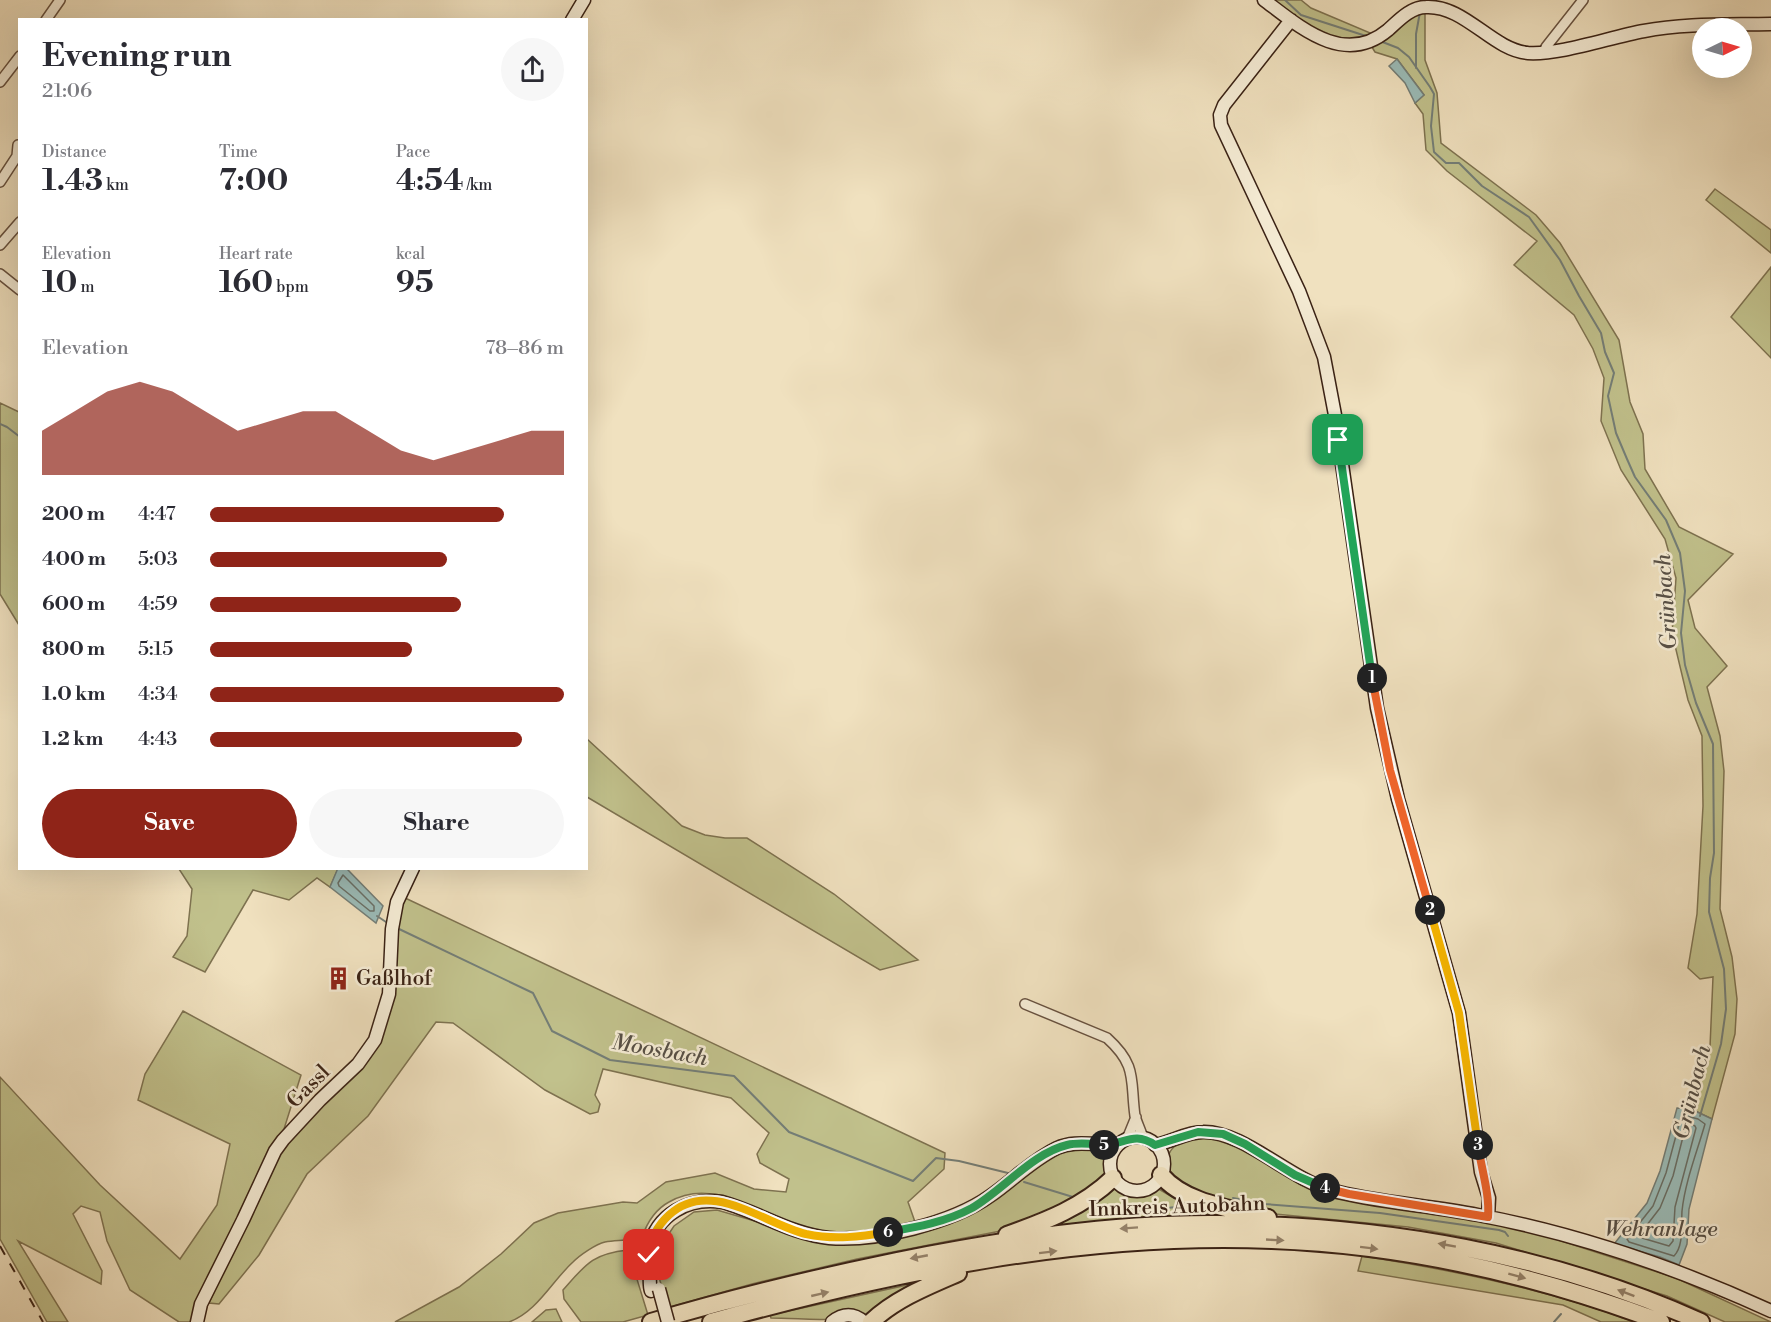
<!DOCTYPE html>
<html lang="en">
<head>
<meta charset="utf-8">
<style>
  :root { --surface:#fff; --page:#f7f7f7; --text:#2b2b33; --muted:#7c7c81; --accent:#8f2418 }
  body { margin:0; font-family:"Libre Bodoni",serif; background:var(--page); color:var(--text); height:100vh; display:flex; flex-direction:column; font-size:22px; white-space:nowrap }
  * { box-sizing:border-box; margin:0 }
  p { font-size:20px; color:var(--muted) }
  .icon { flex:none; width:33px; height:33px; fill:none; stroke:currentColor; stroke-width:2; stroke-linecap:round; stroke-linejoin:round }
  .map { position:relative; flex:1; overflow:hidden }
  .side { position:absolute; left:18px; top:18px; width:570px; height:852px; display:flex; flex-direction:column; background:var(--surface); border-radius:0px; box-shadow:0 6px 24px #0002 }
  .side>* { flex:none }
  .needle { width:39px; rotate:85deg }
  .fabs { position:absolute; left:1692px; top:18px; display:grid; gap:12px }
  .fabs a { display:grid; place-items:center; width:60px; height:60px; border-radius:50%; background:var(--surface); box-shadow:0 6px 24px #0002; font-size:30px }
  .pin { position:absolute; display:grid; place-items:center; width:51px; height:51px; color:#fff; margin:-26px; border-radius:12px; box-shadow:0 3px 9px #0006 }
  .km { position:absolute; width:30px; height:30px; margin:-15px; border-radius:50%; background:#222; color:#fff; font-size:16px; line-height:30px; text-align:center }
  .round { display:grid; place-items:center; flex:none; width:63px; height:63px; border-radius:32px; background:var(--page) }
  .headline { display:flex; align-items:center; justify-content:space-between; height:102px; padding:0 24px }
  h1 { font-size:33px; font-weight:800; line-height:45px }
  .figures { display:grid; grid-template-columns:repeat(3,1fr); gap:9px; height:102px; padding:6px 24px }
  .figures div { display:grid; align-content:center }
  .figures b { font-size:30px; font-weight:800 }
  .figures small { font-size:16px; font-weight:400 }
  .figures p { font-size:16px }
  .chart { height:168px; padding:12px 24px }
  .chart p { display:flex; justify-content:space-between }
  .chart svg { width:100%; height:108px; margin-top:6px; fill:var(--accent); opacity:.7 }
  .button { display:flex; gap:12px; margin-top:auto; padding:12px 24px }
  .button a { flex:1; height:69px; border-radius:36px; background:var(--accent); color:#fff; font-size:24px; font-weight:800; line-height:69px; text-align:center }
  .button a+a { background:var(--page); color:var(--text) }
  ul { padding:0 24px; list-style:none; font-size:20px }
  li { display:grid; grid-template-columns:96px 72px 1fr; align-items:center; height:45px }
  li i { height:15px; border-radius:8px; background:var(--accent) }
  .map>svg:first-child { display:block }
</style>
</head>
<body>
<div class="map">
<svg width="1771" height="1322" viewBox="0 0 1771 1322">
  <rect width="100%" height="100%" fill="#f0e1bf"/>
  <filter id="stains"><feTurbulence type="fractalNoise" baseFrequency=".00333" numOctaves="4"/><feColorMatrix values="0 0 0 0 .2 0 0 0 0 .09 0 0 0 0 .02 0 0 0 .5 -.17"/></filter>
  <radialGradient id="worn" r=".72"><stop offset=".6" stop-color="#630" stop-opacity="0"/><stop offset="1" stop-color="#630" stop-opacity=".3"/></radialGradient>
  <path fill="#c1c18c" stroke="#7e7250" stroke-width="1.5" d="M 1271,0 L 1301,0 L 1311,8 L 1375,35 C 1325,47 1309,27 1271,0 Z
    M 1425,11 L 1425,60 L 1437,93 L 1441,143 L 1536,215 L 1560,243 L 1619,340 L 1630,402 L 1643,434 L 1645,469 L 1679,527 L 1733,554 L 1688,600 L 1695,628 L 1727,666 L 1707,687 L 1720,736 L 1724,771 L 1720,909 L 1732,957 L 1737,999 L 1735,1034 L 1712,1119 L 1691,1109 L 1710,1047 L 1713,977 L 1700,979 L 1688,968 L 1697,914 L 1703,806 L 1702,736 L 1688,700 L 1672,633 L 1676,578 L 1665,539 L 1621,470 L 1601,421 L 1604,378 L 1593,349 L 1574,315 L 1514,265 L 1537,241 L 1447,171 L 1426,150 L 1423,114 L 1415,103 L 1424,95 L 1397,59 L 1375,52 L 1370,44 L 1406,18 Z
    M 1715,189 L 1771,230 L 1771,253 L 1706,200 Z
    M 1771,267 L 1771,358 L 1731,317 Z
    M 0,403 L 19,412 L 19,625 L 0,594 Z
    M 587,739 L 682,826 L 705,835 L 725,838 L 747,838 L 834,894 L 918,960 L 880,970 L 587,797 Z
    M 179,869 L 338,869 L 330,887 L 317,878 L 289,900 L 253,890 L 205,972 L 173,957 L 187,936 L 192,889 Z
    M 403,897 L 945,1153 L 944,1169 L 908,1202 L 915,1222 C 881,1228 846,1238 811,1230 C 766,1220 716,1174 669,1202 C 656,1209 647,1223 642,1237 C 629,1241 618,1240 605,1242 C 596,1244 580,1255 573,1262 C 552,1281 537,1312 509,1322 L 395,1322 L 459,1287 L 501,1254 L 534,1223 L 558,1213 L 623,1202 L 637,1203 L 666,1182 L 715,1173 L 754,1189 L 786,1192 L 789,1179 L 760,1163 L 757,1154 L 769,1133 L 731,1098 L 603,1069 L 595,1095 L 600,1104 L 598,1112 L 590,1114 L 545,1090 L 453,1023 L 436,1022 L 368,1116 L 307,1174 L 259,1255 L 219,1304 L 209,1303 L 270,1169 L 287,1141 L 384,1027 L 396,923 Z
    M 183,1011 L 301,1075 L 284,1129 L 257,1181 L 196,1322 L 179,1322 L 130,1290 L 107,1241 L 100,1212 L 81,1206 L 73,1214 L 102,1271 L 101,1284 L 18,1241 L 68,1322 L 47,1322 L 0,1239 L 0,1077 L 100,1185 L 180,1259 L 217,1205 L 230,1144 L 138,1100 L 145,1074 Z
    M 1204,1137 L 1226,1139 L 1301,1185 L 1329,1195 L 1500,1223 L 1543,1235 L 1676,1278 L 1771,1322 L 1725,1322 L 1667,1296 L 1496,1243 L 1408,1227 L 1275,1214 L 1222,1204 L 1189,1186 L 1175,1185 L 1166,1176 C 1165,1145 1176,1142 1204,1137 Z
    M 1078,1147 L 1096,1150 L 1105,1160 L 1106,1172 L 1103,1182 L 1089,1194 L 1016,1228 L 857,1259 L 752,1284 L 670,1307 L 660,1281 L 658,1263 L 662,1244 L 674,1226 L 694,1212 L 717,1210 L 827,1242 L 954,1221 L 986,1206 L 1053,1155 Z
    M 1113,1185 C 1128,1197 1141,1198 1157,1188 L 1174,1198 L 1191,1201 L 1218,1214 L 1158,1217 L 1039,1229 Z
    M 628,1250 L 648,1315 L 623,1322 L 581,1322 L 564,1299 L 563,1290 C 586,1264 592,1254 628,1250 Z
    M 1362,1256 C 1454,1270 1546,1289 1634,1322 L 1601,1322 L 1563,1305 L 1358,1271 Z
    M 921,1282 C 906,1292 882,1312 867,1318 C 848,1322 794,1318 771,1318 L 770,1315 Z
    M 556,1309 L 562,1322 L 532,1322 L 546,1310 Z"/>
  <path fill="#9bbcb8" stroke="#747e77" stroke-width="1.5" d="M 1397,59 L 1424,95 L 1415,103 L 1405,83 L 1389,66 Z
    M 338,868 L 347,869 L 383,906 L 376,923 L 330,887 Z
    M 1677,1108 L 1691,1109 L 1712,1119 L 1689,1209 L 1687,1244 L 1679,1265 L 1660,1257 L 1614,1244 L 1647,1203 L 1660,1171 Z"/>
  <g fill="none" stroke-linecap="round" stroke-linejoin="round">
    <path stroke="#6a6f66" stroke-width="1.5" d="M 343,875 L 374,906 L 374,911 L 370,911 L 339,886 L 338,883 Z
      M 1683,1115 L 1698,1119 L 1705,1124 C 1697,1152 1685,1182 1682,1211 C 1681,1225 1684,1246 1674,1256 L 1629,1242 L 1627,1239 L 1653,1206 L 1666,1173 L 1681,1117 Z
      M 1689,1123 L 1695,1126 L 1696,1128 L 1675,1207 L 1673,1241 L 1669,1246 L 1642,1238 L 1640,1234 L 1660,1208 L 1673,1176 L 1686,1125 Z"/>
    <path stroke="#747e77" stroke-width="2" d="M 1285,0 L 1301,15 L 1366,36
      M 1380,41 L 1398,48 L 1409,57 L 1430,87 L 1434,94 L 1431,126 L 1434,152 L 1446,163 L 1459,163 L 1482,186 L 1529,217 L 1560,260 L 1579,296 L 1601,333 L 1605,352 L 1614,373 L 1608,396 L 1616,433 L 1627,459 L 1635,477 L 1666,520 L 1680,553 L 1685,591 L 1681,633 L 1685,665 L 1696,703 L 1713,744 L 1714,853 L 1710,878 L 1709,912 L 1724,969 L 1726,1009 L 1721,1044 L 1700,1116
      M 1416,68 L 1416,34 L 1420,12
      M 0,424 L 7,427 L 20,437
      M 377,916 L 389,924
      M 397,928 L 533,993 L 552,1031 L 610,1060 L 734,1076 L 789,1132 L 913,1181 L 936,1158 L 959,1161 L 1008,1173
      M 1024,1182 L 1073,1197
      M 1233,1198 L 1264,1204 L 1380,1213 L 1499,1230 L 1505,1232 L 1508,1236
      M 1097,1205 L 1140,1211 L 1176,1207
      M 1554,1322 L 1561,1314"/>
    <defs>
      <path id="street" d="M 46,20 L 60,0
        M 1545,52 L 1546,47 L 1583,0
        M 0,82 L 20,56
        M 0,182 L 17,156 L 18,145
        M 0,245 L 20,222
        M 0,274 L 20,290
        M 1025,1004 L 1107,1038 C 1138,1066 1130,1080 1135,1116 C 1137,1123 1141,1131 1143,1138
        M 1127,1139 L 1136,1117"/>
      <path id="secondary" d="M 1264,0 C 1300,27 1344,67 1388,30 C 1399,20 1411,7 1426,7 C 1465,5 1492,50 1528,53 C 1561,55 1610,37 1644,31 C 1685,23 1729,25 1771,24
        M 572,20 L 584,0
        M 1291,20 L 1224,105 L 1220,115 L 1221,125 L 1299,291 L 1324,357 L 1335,415 L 1377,708 L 1398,799 L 1459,1013 L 1481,1172 L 1489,1198 L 1488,1217
        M1110 1164a27 27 0 1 1 54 0a27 27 0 1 1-54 0Z
        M 1155,1145 C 1171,1142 1187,1132 1203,1132 C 1243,1131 1288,1178 1330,1190 C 1378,1203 1429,1205 1478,1215 C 1579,1234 1677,1268 1771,1311
        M 651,1291 C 649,1285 650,1279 650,1272 C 650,1264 648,1257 649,1249 C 656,1214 689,1197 722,1202 C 759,1212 790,1234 829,1238 C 876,1242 952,1223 990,1196 C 1012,1181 1032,1160 1057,1148 C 1077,1139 1098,1147 1119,1143
        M 197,1322 L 201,1304 L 243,1220 L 275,1151 L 283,1140 L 320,1100 L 358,1064 L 375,1040 L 389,994 L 392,929 L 397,902 L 413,868
        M 832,1322 C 843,1313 854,1313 864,1322"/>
      <path id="highway" d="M 1161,1175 C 1185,1204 1234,1209 1268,1218
        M 1007,1235 C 1046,1221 1083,1207 1113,1178
        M 651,1322 C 732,1298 815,1278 897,1261 C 1003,1240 1111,1223 1218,1224 C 1382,1225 1551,1254 1701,1322
        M 711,1322 C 893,1272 1083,1232 1272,1240 C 1406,1245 1536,1275 1661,1322
        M 871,1322 C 895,1299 928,1286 958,1273"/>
    </defs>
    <use href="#street" stroke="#685240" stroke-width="12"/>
    <use href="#secondary" stroke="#3a2215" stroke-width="15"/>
    <use href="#highway" stroke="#3a2215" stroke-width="20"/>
    <use href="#street" stroke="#f5ecd5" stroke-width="9"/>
    <use href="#secondary" stroke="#f5ecd5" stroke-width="12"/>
    <use href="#highway" stroke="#f0e1bf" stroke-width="16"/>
    <path stroke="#3a2215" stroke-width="2" stroke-dasharray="10 10" stroke-linecap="butt" d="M 0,1246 L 43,1322"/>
    <defs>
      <path id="secondary-bridge" d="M 659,1289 L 668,1322"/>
    </defs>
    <use href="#secondary-bridge" stroke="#3a2215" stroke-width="15" stroke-linecap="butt"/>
    <use href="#secondary-bridge" stroke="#f5ecd5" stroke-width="12"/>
  </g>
  <defs><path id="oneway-solid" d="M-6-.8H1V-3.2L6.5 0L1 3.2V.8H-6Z" transform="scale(1.5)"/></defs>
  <g fill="#95826a">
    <use href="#oneway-solid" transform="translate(1129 1228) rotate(176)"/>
    <use href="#oneway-solid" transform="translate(1275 1240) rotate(3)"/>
    <use href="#oneway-solid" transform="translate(1447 1245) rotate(-170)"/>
    <use href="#oneway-solid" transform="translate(1369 1248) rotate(7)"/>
    <use href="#oneway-solid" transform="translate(1048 1252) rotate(-7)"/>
    <use href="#oneway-solid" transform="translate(919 1257) rotate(169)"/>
    <use href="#oneway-solid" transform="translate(1517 1276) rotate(15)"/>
    <use href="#oneway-solid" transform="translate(1626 1293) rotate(-159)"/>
    <use href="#oneway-solid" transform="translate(820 1294) rotate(-13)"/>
  </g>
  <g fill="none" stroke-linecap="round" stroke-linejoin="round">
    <defs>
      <path id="split-1" d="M 1338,440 L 1372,678"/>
      <path id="split-2" d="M 1372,678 L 1390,770 L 1430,910"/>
      <path id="split-3" d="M 1430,910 L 1459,1013 L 1478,1145"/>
      <path id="split-4" d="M 1325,1188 L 1349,1194 L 1488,1217 C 1490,1194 1481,1168 1478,1145"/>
      <path id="split-5" d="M 1104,1145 C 1125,1144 1134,1131 1155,1145 L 1198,1132 L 1223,1134 L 1245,1144 L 1295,1175 L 1325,1188"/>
      <path id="split-6" d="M 888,1232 C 917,1227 946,1222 972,1208 C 1003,1190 1033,1153 1067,1145 C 1079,1142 1092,1144 1104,1145"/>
      <path id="split-7" d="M 649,1255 C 650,1239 657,1226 669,1215 C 710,1177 764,1224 806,1234 C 834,1240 860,1237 888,1232"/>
    </defs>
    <use href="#split-1" stroke="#fff" stroke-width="12"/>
    <use href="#split-2" stroke="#fff" stroke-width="12"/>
    <use href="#split-3" stroke="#fff" stroke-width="12"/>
    <use href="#split-4" stroke="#fff" stroke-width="12"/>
    <use href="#split-5" stroke="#fff" stroke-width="12"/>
    <use href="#split-6" stroke="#fff" stroke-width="12"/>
    <use href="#split-7" stroke="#fff" stroke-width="12"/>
    <use href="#split-1" stroke="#22a559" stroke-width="8"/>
    <use href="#split-2" stroke="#f0652b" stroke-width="8"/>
    <use href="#split-3" stroke="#f5b400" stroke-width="8"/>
    <use href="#split-4" stroke="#f0652b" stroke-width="8"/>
    <use href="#split-5" stroke="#22a559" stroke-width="8"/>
    <use href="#split-6" stroke="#22a559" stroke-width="8"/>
    <use href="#split-7" stroke="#f5b400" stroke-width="8"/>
  </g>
  <defs>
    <symbol id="building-bare" viewBox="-9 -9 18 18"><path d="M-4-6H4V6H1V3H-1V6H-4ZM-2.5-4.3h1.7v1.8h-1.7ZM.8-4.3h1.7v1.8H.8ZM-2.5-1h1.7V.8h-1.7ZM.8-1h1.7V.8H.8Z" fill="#8f2418" stroke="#f5ecd5" stroke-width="2.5" paint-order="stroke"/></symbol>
  </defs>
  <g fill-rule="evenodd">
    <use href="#building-bare" x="322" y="962" width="33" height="33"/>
  </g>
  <g text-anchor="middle" stroke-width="5" stroke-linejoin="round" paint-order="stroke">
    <g font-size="21" fill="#3a2215" stroke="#f5ecd5" text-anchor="start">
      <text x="356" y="985">Gaßlhof</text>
    </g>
    <g font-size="21" fill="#3a2215" stroke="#f5ecd5">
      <text transform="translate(308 1086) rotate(-45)" y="7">Gassl</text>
      <text transform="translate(1177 1206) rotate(-2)" y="7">Innkreis Autobahn</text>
    </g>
    <g font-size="22" font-style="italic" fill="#575046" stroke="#f5ecd5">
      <text transform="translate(1665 602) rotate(-94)" y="8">Grünbach</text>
      <text transform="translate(660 1049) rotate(10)" y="8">Moosbach</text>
      <text transform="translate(1691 1092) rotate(-76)" y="8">Grünbach</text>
      <text x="1661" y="1236">Wehranlage</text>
    </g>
  </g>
  <rect width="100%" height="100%" filter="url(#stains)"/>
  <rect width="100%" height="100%" fill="url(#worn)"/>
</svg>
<div class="fabs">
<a><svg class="needle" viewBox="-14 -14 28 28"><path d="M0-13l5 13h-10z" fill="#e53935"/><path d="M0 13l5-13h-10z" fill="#7c7c81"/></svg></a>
</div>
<div class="pin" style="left:1338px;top:440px;background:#1e9e55"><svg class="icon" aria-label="arrive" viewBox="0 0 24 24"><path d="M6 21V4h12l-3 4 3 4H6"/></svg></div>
<div class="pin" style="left:649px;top:1255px;background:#d93025"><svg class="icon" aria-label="check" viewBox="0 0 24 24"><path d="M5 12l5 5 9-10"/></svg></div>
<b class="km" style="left:1372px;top:678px">1</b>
<b class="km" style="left:1430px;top:910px">2</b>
<b class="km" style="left:1478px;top:1145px">3</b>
<b class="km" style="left:1325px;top:1188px">4</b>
<b class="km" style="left:1104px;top:1145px">5</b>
<b class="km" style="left:888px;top:1232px">6</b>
<section class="side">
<div class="headline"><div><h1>Evening run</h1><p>21:06</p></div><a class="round"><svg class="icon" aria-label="share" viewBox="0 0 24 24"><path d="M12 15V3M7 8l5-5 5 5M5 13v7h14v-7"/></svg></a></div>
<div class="figures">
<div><p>Distance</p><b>1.43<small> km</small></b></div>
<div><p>Time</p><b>7:00</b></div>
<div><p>Pace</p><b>4:54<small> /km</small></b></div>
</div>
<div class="figures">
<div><p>Elevation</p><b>10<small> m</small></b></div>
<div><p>Heart rate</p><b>160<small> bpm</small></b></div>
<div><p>kcal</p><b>95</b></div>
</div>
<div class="chart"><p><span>Elevation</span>78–86 m</p>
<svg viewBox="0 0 160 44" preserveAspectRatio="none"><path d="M0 44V26L10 18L20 10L30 6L40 10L50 18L60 26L70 22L80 18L90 18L100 26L110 34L120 38L130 34L140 30L150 26L160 26V44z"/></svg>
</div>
<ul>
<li><b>200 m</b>4:47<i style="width:83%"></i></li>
<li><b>400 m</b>5:03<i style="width:67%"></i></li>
<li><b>600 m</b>4:59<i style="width:71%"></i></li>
<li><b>800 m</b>5:15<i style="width:57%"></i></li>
<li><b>1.0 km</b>4:34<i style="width:100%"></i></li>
<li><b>1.2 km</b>4:43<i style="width:88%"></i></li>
</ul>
<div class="button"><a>Save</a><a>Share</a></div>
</section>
</div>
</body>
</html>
